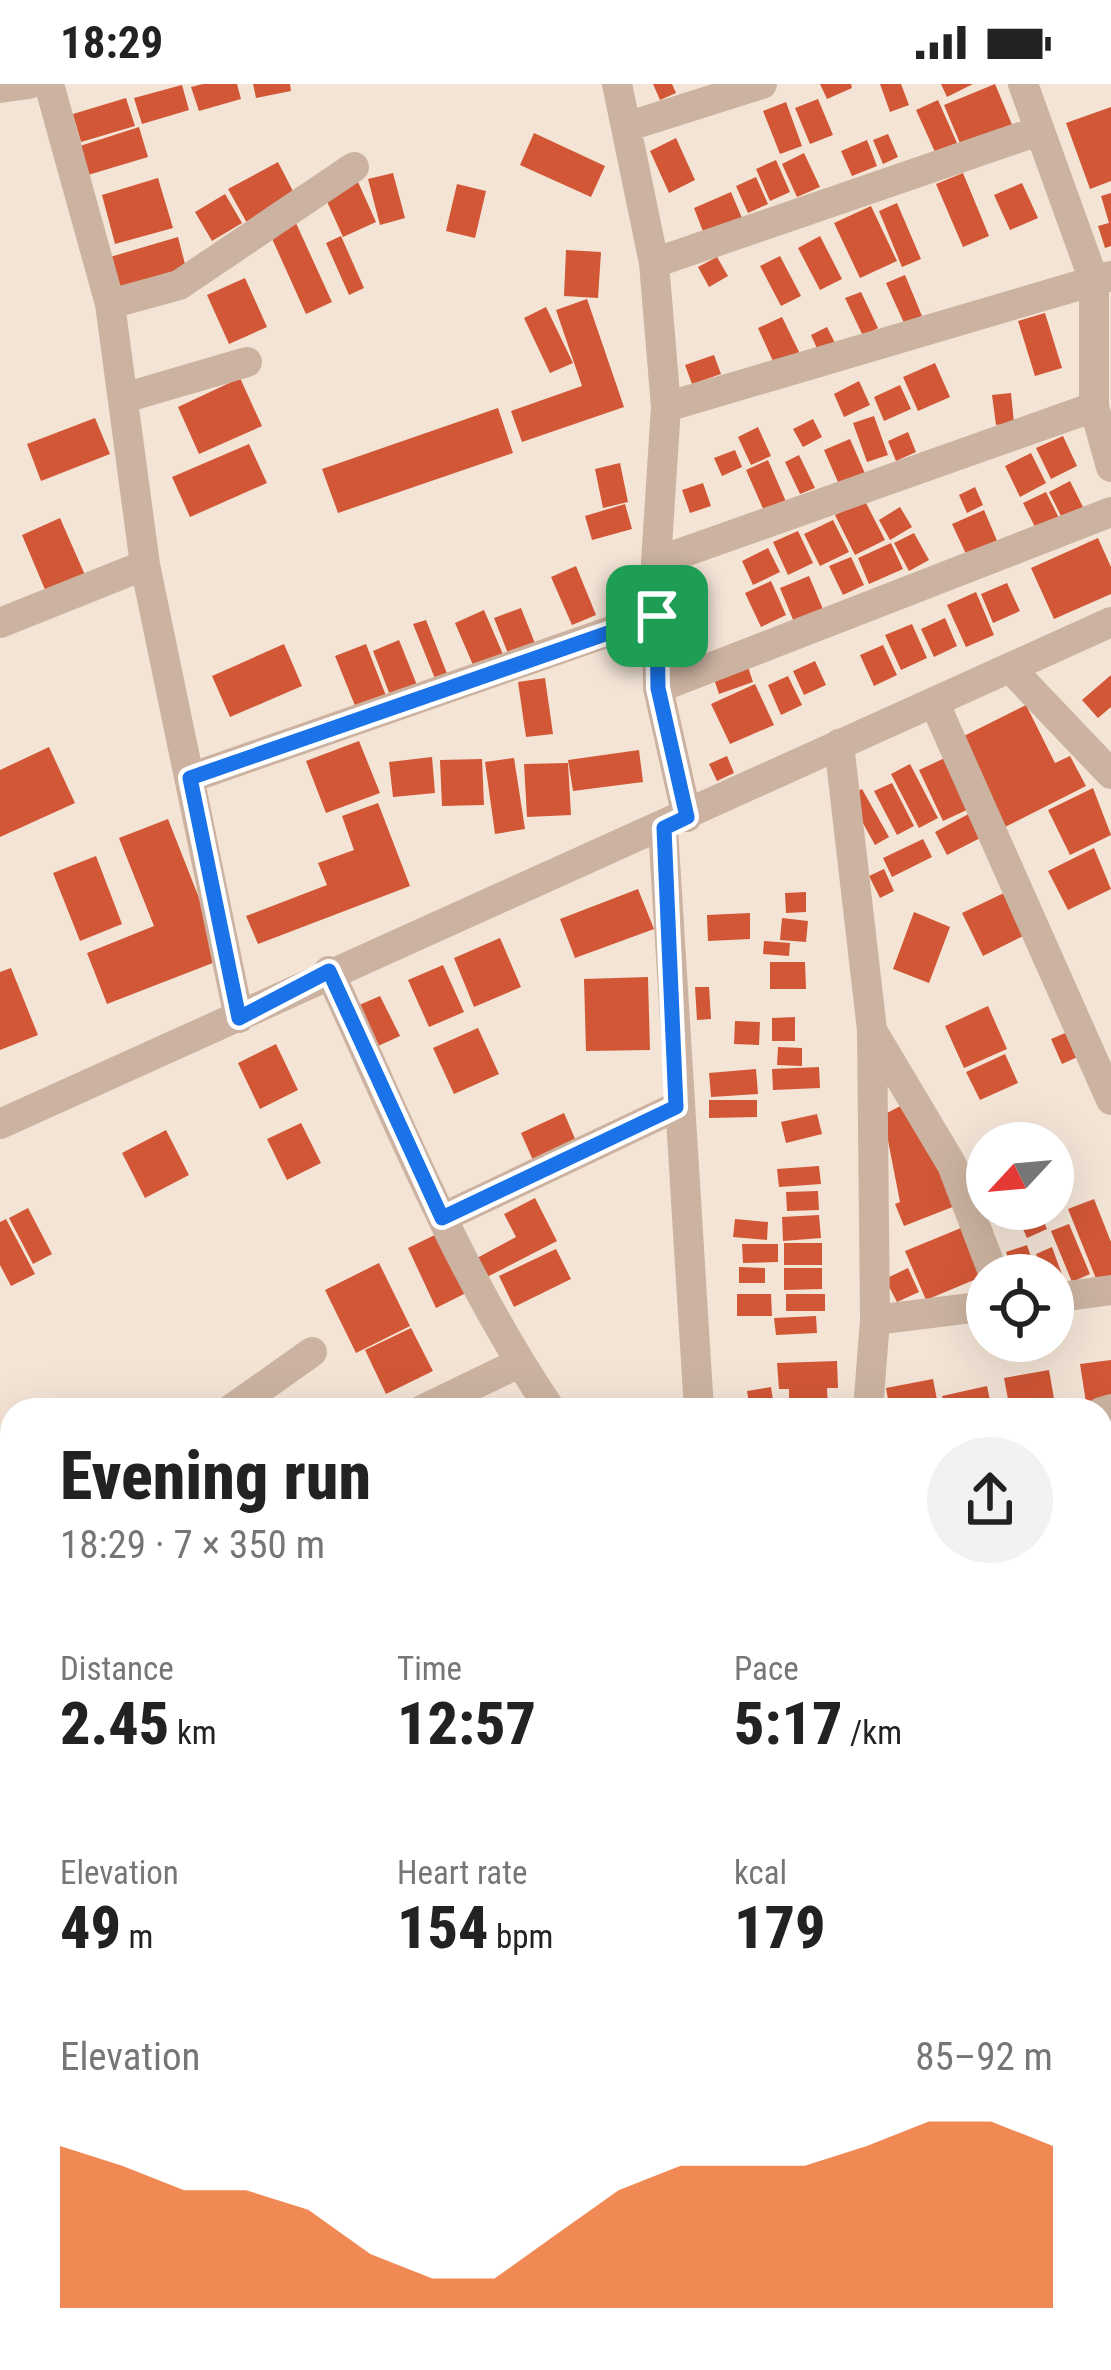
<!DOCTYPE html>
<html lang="en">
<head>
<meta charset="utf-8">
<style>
  :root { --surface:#fff; --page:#f2f2f2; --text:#222; --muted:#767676; --accent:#ea580c }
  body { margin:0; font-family:"Roboto Condensed",sans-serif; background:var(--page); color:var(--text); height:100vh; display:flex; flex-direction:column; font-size:45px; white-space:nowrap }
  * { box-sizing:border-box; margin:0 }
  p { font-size:39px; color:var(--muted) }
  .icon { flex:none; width:66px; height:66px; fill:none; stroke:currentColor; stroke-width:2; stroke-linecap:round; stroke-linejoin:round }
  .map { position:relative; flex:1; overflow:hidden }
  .drawer { position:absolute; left:0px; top:1314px; width:1113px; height:972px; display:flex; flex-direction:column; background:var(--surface); border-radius:36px 36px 0 0; box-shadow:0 12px 48px #0002 }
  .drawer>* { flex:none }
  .needle { width:78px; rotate:244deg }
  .fabs { position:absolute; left:966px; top:1038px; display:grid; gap:24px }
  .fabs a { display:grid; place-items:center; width:108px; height:108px; border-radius:50%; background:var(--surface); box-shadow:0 12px 48px #0002; font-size:60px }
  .pin { position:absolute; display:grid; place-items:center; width:102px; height:102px; color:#fff; margin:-51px; border-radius:24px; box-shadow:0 6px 18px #0006 }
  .round { display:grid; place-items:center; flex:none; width:126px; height:126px; border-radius:63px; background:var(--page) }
  .headline { display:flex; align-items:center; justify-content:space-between; height:204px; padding:0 60px }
  h1 { font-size:66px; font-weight:800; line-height:90px }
  .metrics { display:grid; grid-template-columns:repeat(3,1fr); gap:18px; height:204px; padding:12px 60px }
  .metrics div { display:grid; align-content:center }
  .metrics b { font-size:60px; font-weight:800 }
  .metrics small { font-size:33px; font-weight:400 }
  .metrics p { font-size:33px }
  .chart { height:336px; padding:24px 60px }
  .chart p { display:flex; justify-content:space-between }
  .chart svg { width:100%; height:216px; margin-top:12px; fill:var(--accent); opacity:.7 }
  .status { display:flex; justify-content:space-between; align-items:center; height:84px; padding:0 60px; background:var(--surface); direction:ltr }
  .status svg { height:33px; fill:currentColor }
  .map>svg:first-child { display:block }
</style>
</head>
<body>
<div class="status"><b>18:29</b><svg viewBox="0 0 49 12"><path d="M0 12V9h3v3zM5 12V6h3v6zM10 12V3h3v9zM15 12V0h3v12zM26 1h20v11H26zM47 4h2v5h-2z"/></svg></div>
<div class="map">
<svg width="1111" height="2286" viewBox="0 0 1111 2286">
  <rect width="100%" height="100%" fill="#f3e4d6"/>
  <path fill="#d15736" d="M 203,0 L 237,0 L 241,15 L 199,27 L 191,3 Z
    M 253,0 L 290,0 L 291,7 L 256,14 Z
    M 653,0 L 672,0 L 676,9 L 660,16 Z
    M 820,0 L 851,0 L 852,4 L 827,15 Z
    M 880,0 L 901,0 L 909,21 L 890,28 Z
    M 941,0 L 973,0 L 947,13 Z
    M 995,0 L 1013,43 L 962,64 L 944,21 Z
    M 182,1 L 189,26 L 142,40 L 134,14 Z
    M 126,14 L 135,42 L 81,58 L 73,30 Z
    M 818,15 L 833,51 L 810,60 L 795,24 Z
    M 938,16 L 957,59 L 935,68 L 916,26 Z
    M 786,18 L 802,62 L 780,70 L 763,27 Z
    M 1111,23 L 1111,97 L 1090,105 L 1066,39 Z
    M 139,43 L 148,73 L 88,91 L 80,62 Z
    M 534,49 L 605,82 L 591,113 L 520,81 Z
    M 888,50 L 898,73 L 883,80 L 873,56 Z
    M 676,54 L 695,96 L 669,109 L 650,67 Z
    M 867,56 L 877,82 L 852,92 L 841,67 Z
    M 804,69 L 820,103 L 797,113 L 782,80 Z
    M 776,76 L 790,108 L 770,117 L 756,85 Z
    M 278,78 L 296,113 L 247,139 L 228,105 Z
    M 393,89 L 405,134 L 380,141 L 368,95 Z
    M 963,89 L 989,152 L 963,163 L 936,100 Z
    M 756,93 L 768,120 L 748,129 L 736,102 Z
    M 158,94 L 173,144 L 115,160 L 102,111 Z
    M 358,98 L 376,138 L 343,153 L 325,113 Z
    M 1022,99 L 1038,134 L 1010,146 L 994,111 Z
    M 457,100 L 486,107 L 475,154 L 446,147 Z
    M 731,108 L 742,134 L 704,150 L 694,124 Z
    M 1111,109 L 1111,162 L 1105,164 L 1098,142 L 1109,139 L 1101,112 Z
    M 225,110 L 242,139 L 212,157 L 195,128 Z
    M 897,119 L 921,175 L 902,183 L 879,127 Z
    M 871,122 L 897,177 L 860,194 L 834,139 Z
    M 295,137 L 332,218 L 306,230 L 269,148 Z
    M 341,152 L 364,204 L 349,211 L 326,159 Z
    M 820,152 L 842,195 L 820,206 L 798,164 Z
    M 178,153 L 186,184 L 119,203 L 110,173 Z
    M 566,166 L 601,168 L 598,214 L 564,212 Z
    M 780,172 L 801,212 L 781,222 L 760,182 Z
    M 717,173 L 728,192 L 709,203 L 698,183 Z
    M 905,191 L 922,232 L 904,239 L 886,199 Z
    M 245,194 L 267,243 L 229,260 L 207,211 Z
    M 861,208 L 878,244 L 863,252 L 845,214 Z
    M 587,215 L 624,323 L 522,358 L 511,327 L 582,302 L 556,226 Z
    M 546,223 L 573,279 L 550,289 L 524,234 Z
    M 1045,229 L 1062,284 L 1035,292 L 1018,237 Z
    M 782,233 L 802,274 L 777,286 L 758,244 Z
    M 827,243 L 837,263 L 820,271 L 811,251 Z
    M 714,271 L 721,290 L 692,300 L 685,281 Z
    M 935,279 L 950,313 L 918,327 L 903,293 Z
    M 240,294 L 262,342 L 199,370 L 178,323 Z
    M 859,297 L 870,321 L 844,333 L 834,310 Z
    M 900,301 L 911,325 L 884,337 L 874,313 Z
    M 1011,309 L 1014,339 L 996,341 L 992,311 Z
    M 498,324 L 513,369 L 338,429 L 322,385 Z
    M 874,332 L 888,371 L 867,378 L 853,339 Z
    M 95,334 L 110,370 L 41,397 L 27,360 Z
    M 813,335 L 822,353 L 803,363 L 793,345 Z
    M 758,343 L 771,372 L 751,381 L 738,353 Z
    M 908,348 L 916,368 L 896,377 L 888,357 Z
    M 1063,352 L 1077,382 L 1051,395 L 1036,364 Z
    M 850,355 L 867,394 L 841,405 L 824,366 Z
    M 249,360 L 267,399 L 190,433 L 172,393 Z
    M 735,366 L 742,383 L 722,392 L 714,374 Z
    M 1031,369 L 1046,399 L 1020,413 L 1005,382 Z
    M 799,371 L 815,404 L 800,410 L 785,378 Z
    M 768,376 L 787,420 L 765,429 L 746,386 Z
    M 620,379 L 628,418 L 603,424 L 595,385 Z
    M 1070,397 L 1085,427 L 1064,438 L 1049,408 Z
    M 703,399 L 711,422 L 690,429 L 682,406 Z
    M 975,403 L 983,421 L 967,429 L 959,411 Z
    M 1046,408 L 1060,436 L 1037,447 L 1023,419 Z
    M 865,417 L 885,456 L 855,471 L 835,431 Z
    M 625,420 L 632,445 L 592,456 L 585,432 Z
    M 900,423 L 912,443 L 890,456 L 879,436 Z
    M 984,426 L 998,459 L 967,472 L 952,440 Z
    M 60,434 L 85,491 L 46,508 L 22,451 Z
    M 833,436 L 849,468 L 820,482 L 804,450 Z
    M 798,447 L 813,479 L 788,491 L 773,458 Z
    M 914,449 L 929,476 L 909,487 L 894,459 Z
    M 1098,454 L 1111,483 L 1111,510 L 1054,535 L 1031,484 Z
    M 891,459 L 903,485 L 869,500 L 858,474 Z
    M 768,464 L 780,488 L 753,501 L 742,477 Z
    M 851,473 L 864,501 L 843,511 L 829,482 Z
    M 576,482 L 596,531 L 572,541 L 551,493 Z
    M 809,492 L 825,530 L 796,543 L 780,504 Z
    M 771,497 L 786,531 L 761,543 L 745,509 Z
    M 1007,499 L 1020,527 L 993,539 L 981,510 Z
    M 976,508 L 994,551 L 966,563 L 947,521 Z
    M 521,524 L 536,562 L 509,572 L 494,534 Z
    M 484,526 L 505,575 L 476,588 L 455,539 Z
    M 945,534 L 957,562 L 934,573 L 921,545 Z
    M 426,536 L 448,592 L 436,597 L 413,540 Z
    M 912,540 L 927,574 L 901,586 L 885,551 Z
    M 399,556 L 417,601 L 390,611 L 373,567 Z
    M 284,560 L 302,602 L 230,633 L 212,592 Z
    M 366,560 L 388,617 L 358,629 L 335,572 Z
    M 883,561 L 897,591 L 874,602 L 860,571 Z
    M 746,577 L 753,598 L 719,610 L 712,589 Z
    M 815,577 L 826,601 L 804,611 L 793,587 Z
    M 1111,591 L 1111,623 L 1098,634 L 1082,616 Z
    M 788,592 L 802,621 L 781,631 L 768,601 Z
    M 545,594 L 553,650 L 526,653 L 518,598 Z
    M 755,600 L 774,641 L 730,660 L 711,620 Z
    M 1026,621 L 1055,679 L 1070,672 L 1086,702 L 1001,745 L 956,656 Z
    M 359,657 L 380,709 L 326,729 L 306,677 Z
    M 49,663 L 75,719 L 0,753 L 0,686 Z
    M 639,666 L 643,698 L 573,707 L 568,676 Z
    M 727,672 L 734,689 L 717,697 L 709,680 Z
    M 432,673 L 435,709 L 393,713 L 389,678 Z
    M 947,673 L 971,724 L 943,737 L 919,686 Z
    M 514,674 L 525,745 L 495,750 L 485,678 Z
    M 482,675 L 484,721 L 442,722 L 440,676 Z
    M 568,679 L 571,731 L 527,733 L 524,680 Z
    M 910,680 L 938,734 L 919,744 L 891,690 Z
    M 892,699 L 914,742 L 897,751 L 874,707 Z
    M 1093,704 L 1111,751 L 1070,771 L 1048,726 Z
    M 862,705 L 889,753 L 875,761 L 848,712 Z
    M 378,719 L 410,802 L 258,860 L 246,832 L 327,801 L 318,779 L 354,766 L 342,732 Z
    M 976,726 L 988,750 L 947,771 L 935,748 Z
    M 168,735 L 223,875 L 107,920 L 87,869 L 154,842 L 119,754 Z
    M 923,755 L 932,773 L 892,793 L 883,774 Z
    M 1094,764 L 1111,805 L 1068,826 L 1048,787 Z
    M 96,772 L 122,840 L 80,857 L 53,789 Z
    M 884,785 L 894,807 L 880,814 L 869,792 Z
    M 638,805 L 654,845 L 575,874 L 560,835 Z
    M 806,808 L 806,828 L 786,829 L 785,809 Z
    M 1004,809 L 1025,851 L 983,872 L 962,829 Z
    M 914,828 L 950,843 L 929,899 L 893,885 Z
    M 750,829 L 750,855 L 708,857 L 707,831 Z
    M 782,834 L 808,837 L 806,858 L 780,856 Z
    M 500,854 L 521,903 L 474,923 L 454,874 Z
    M 764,857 L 790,859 L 789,872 L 763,870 Z
    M 770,878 L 805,878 L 806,905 L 770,905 Z
    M 443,881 L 464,928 L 429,943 L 408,896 Z
    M 11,884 L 38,951 L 0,966 L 0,888 Z
    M 648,893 L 650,966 L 586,967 L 584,895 Z
    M 695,903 L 709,903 L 711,935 L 697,936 Z
    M 380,912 L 400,952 L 376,963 L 357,922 Z
    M 988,922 L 1007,965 L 964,984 L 945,942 Z
    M 795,933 L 795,957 L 772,957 L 772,934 Z
    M 735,937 L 760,938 L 759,961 L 734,960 Z
    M 478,944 L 499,990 L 454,1010 L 433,964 Z
    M 1070,947 L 1082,971 L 1062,980 L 1051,955 Z
    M 276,960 L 298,1006 L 260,1025 L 238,979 Z
    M 778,963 L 802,964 L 802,982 L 777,981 Z
    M 1005,970 L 1018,999 L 980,1016 L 966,988 Z
    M 819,983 L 820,1004 L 773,1006 L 772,985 Z
    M 756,985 L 758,1010 L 711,1013 L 709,989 Z
    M 709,1016 L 757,1016 L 757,1033 L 709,1034 Z
    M 912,1016 L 955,1122 L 904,1142 L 895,1120 L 900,1118 L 883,1031 Z
    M 564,1029 L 579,1064 L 536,1083 L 521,1049 Z
    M 817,1030 L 822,1050 L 786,1059 L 781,1038 Z
    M 301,1039 L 321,1079 L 287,1096 L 267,1055 Z
    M 166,1046 L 189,1091 L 145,1114 L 122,1069 Z
    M 819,1082 L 821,1100 L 779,1103 L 777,1085 Z
    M 818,1107 L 819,1126 L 787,1127 L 786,1108 Z
    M 987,1108 L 987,1125 L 1007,1125 L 1010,1133 L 994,1140 L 981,1111 Z
    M 535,1114 L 557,1157 L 487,1193 L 477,1174 L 516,1153 L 504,1130 Z
    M 1094,1115 L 1111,1158 L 1111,1192 L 1097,1197 L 1068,1125 Z
    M 28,1124 L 52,1170 L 33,1180 L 9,1134 Z
    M 1040,1129 L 1047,1145 L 1027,1154 L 1020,1138 Z
    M 819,1131 L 821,1154 L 783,1157 L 782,1133 Z
    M 6,1135 L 35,1190 L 11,1202 L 0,1181 L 0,1138 Z
    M 735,1135 L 768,1138 L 767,1156 L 733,1153 Z
    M 1069,1140 L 1090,1190 L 1072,1198 L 1051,1147 Z
    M 961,1144 L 981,1193 L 926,1216 L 905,1167 Z
    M 443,1147 L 472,1206 L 436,1224 L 408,1164 Z
    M 784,1159 L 822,1159 L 822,1181 L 784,1181 Z
    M 742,1160 L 778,1160 L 778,1178 L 743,1179 Z
    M 1027,1161 L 1037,1191 L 1014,1191 L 1006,1168 Z
    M 1052,1163 L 1064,1196 L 1053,1200 L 1053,1191 L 1043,1191 L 1036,1170 Z
    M 556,1165 L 571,1195 L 514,1223 L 499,1192 Z
    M 379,1179 L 410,1242 L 356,1269 L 325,1206 Z
    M 739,1183 L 765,1184 L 765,1199 L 739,1199 Z
    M 784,1184 L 822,1184 L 822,1205 L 784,1206 Z
    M 908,1184 L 919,1208 L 897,1218 L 885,1195 Z
    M 737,1210 L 771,1210 L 772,1232 L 737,1232 Z
    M 786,1210 L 825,1210 L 825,1227 L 786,1227 Z
    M 816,1232 L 817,1249 L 776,1251 L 774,1234 Z
    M 411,1244 L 433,1287 L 386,1310 L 365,1266 Z
    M 1111,1276 L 1111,1321 L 1087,1325 L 1080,1280 Z
    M 837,1277 L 838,1304 L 827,1304 L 828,1326 L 789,1326 L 789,1305 L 779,1305 L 777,1279 Z
    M 1049,1286 L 1056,1326 L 1010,1326 L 1004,1294 Z
    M 933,1295 L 939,1326 L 890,1326 L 886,1304 Z
    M 987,1302 L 992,1326 L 945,1326 L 942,1312 Z
    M 771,1303 L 774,1323 L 750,1326 L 747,1307 Z
    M 1111,1491 L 1111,1514 L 1101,1517 L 1101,1494 Z
    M 0,1572 L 12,1589 L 0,1602 Z
    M 12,1626 L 12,1656 L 0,1638 Z
    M 1111,1635 L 1111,1674 L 1101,1675 L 1101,1637 Z
    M 12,1959 L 12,2001 L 0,1979 L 0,1966 Z
    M 0,1991 L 12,2014 L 0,2025 Z
    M 123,2274 L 192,2274 L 195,2286 L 125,2286 Z
    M 261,2274 L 274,2274 L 278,2286 L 229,2286 Z
    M 371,2274 L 419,2274 L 422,2286 L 374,2286 Z
    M 736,2274 L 753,2274 L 756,2286 L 697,2286 Z
    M 1009,2274 L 1048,2274 L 1055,2286 L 1015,2286 Z"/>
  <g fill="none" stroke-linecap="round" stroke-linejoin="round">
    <path stroke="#ccb3a1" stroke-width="30" d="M 49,0 L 110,220 L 145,481 L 239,934
      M 617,0 L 654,179 L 666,323 L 656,478 L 658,604 L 687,733
      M 1023,0 L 1094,197 L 1094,323 L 1111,383
      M 0,4 L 29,0
      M 629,42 L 762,0
      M 654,179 L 1038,47
      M 110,220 L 179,201 L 354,83
      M 124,314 L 247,278
      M 666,323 L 1111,192
      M 656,478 L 1094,323
      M 0,539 L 145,481
      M 1011,585 L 1111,690
      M 658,604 L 1111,428
      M 935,620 L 1111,1016
      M 839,660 L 872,946 L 875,1236 L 868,1326
      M 190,694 L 657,531
      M 663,744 L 699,1326
      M 329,887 C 397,1035 459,1190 551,1326
      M 874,950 L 952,1081 L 994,1191
      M 0,1040 L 1111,538
      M 442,1134 L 676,1023
      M 1053,1214 L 1111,1206
      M 875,1236 L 987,1222
      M 230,1326 L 312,1268
      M 422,1326 L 519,1279
      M 1101,1328 L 1111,1325
      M 0,1495 L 12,1485
      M 0,1713 L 12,1704
      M 1101,1829 L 1111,1828
      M 0,1909 L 12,1925
      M 1101,1992 L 1111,1987
      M 1101,2059 L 1111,2115
      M 1101,2218 L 1111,2142
      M 0,2238 L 12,2236
      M 200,2274 L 202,2286
      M 458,2274 L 459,2286
      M 692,2274 L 695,2286
      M 1078,2286 L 1082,2274"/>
  </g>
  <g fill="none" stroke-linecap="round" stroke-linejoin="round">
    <defs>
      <path id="route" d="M 657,532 L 658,604 L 687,733 L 664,744 L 676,1023 L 442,1134 L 329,887 L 239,934 L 190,694 Z"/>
    </defs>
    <use href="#route" stroke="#fff" stroke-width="24"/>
    <use href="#route" stroke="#1a73e8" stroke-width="15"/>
  </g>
</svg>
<div class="fabs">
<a><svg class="needle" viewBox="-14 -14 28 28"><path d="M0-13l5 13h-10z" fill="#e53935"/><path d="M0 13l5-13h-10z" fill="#767676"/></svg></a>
<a><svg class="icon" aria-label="locate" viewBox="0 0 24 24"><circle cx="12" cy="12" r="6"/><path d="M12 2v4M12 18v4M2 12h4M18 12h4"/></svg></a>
</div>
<div class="pin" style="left:657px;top:532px;background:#1e9e55"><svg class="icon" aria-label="arrive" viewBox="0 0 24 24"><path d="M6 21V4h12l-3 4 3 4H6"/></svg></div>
<section class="drawer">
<div class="headline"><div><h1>Evening run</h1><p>18:29 · 7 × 350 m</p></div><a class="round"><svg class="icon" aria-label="share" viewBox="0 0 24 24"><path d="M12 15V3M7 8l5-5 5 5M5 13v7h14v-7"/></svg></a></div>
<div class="metrics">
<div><p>Distance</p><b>2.45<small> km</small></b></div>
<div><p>Time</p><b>12:57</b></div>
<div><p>Pace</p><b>5:17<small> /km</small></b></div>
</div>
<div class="metrics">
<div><p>Elevation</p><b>49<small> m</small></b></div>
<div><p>Heart rate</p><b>154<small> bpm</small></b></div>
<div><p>kcal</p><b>179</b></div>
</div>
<div class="chart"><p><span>Elevation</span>85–92 m</p>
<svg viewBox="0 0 160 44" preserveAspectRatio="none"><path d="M0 44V11L10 15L20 20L30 20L40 24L50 33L60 38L70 38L80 29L90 20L100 15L110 15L120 15L130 11L140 6L150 6L160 11V44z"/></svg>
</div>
</section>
</div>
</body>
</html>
